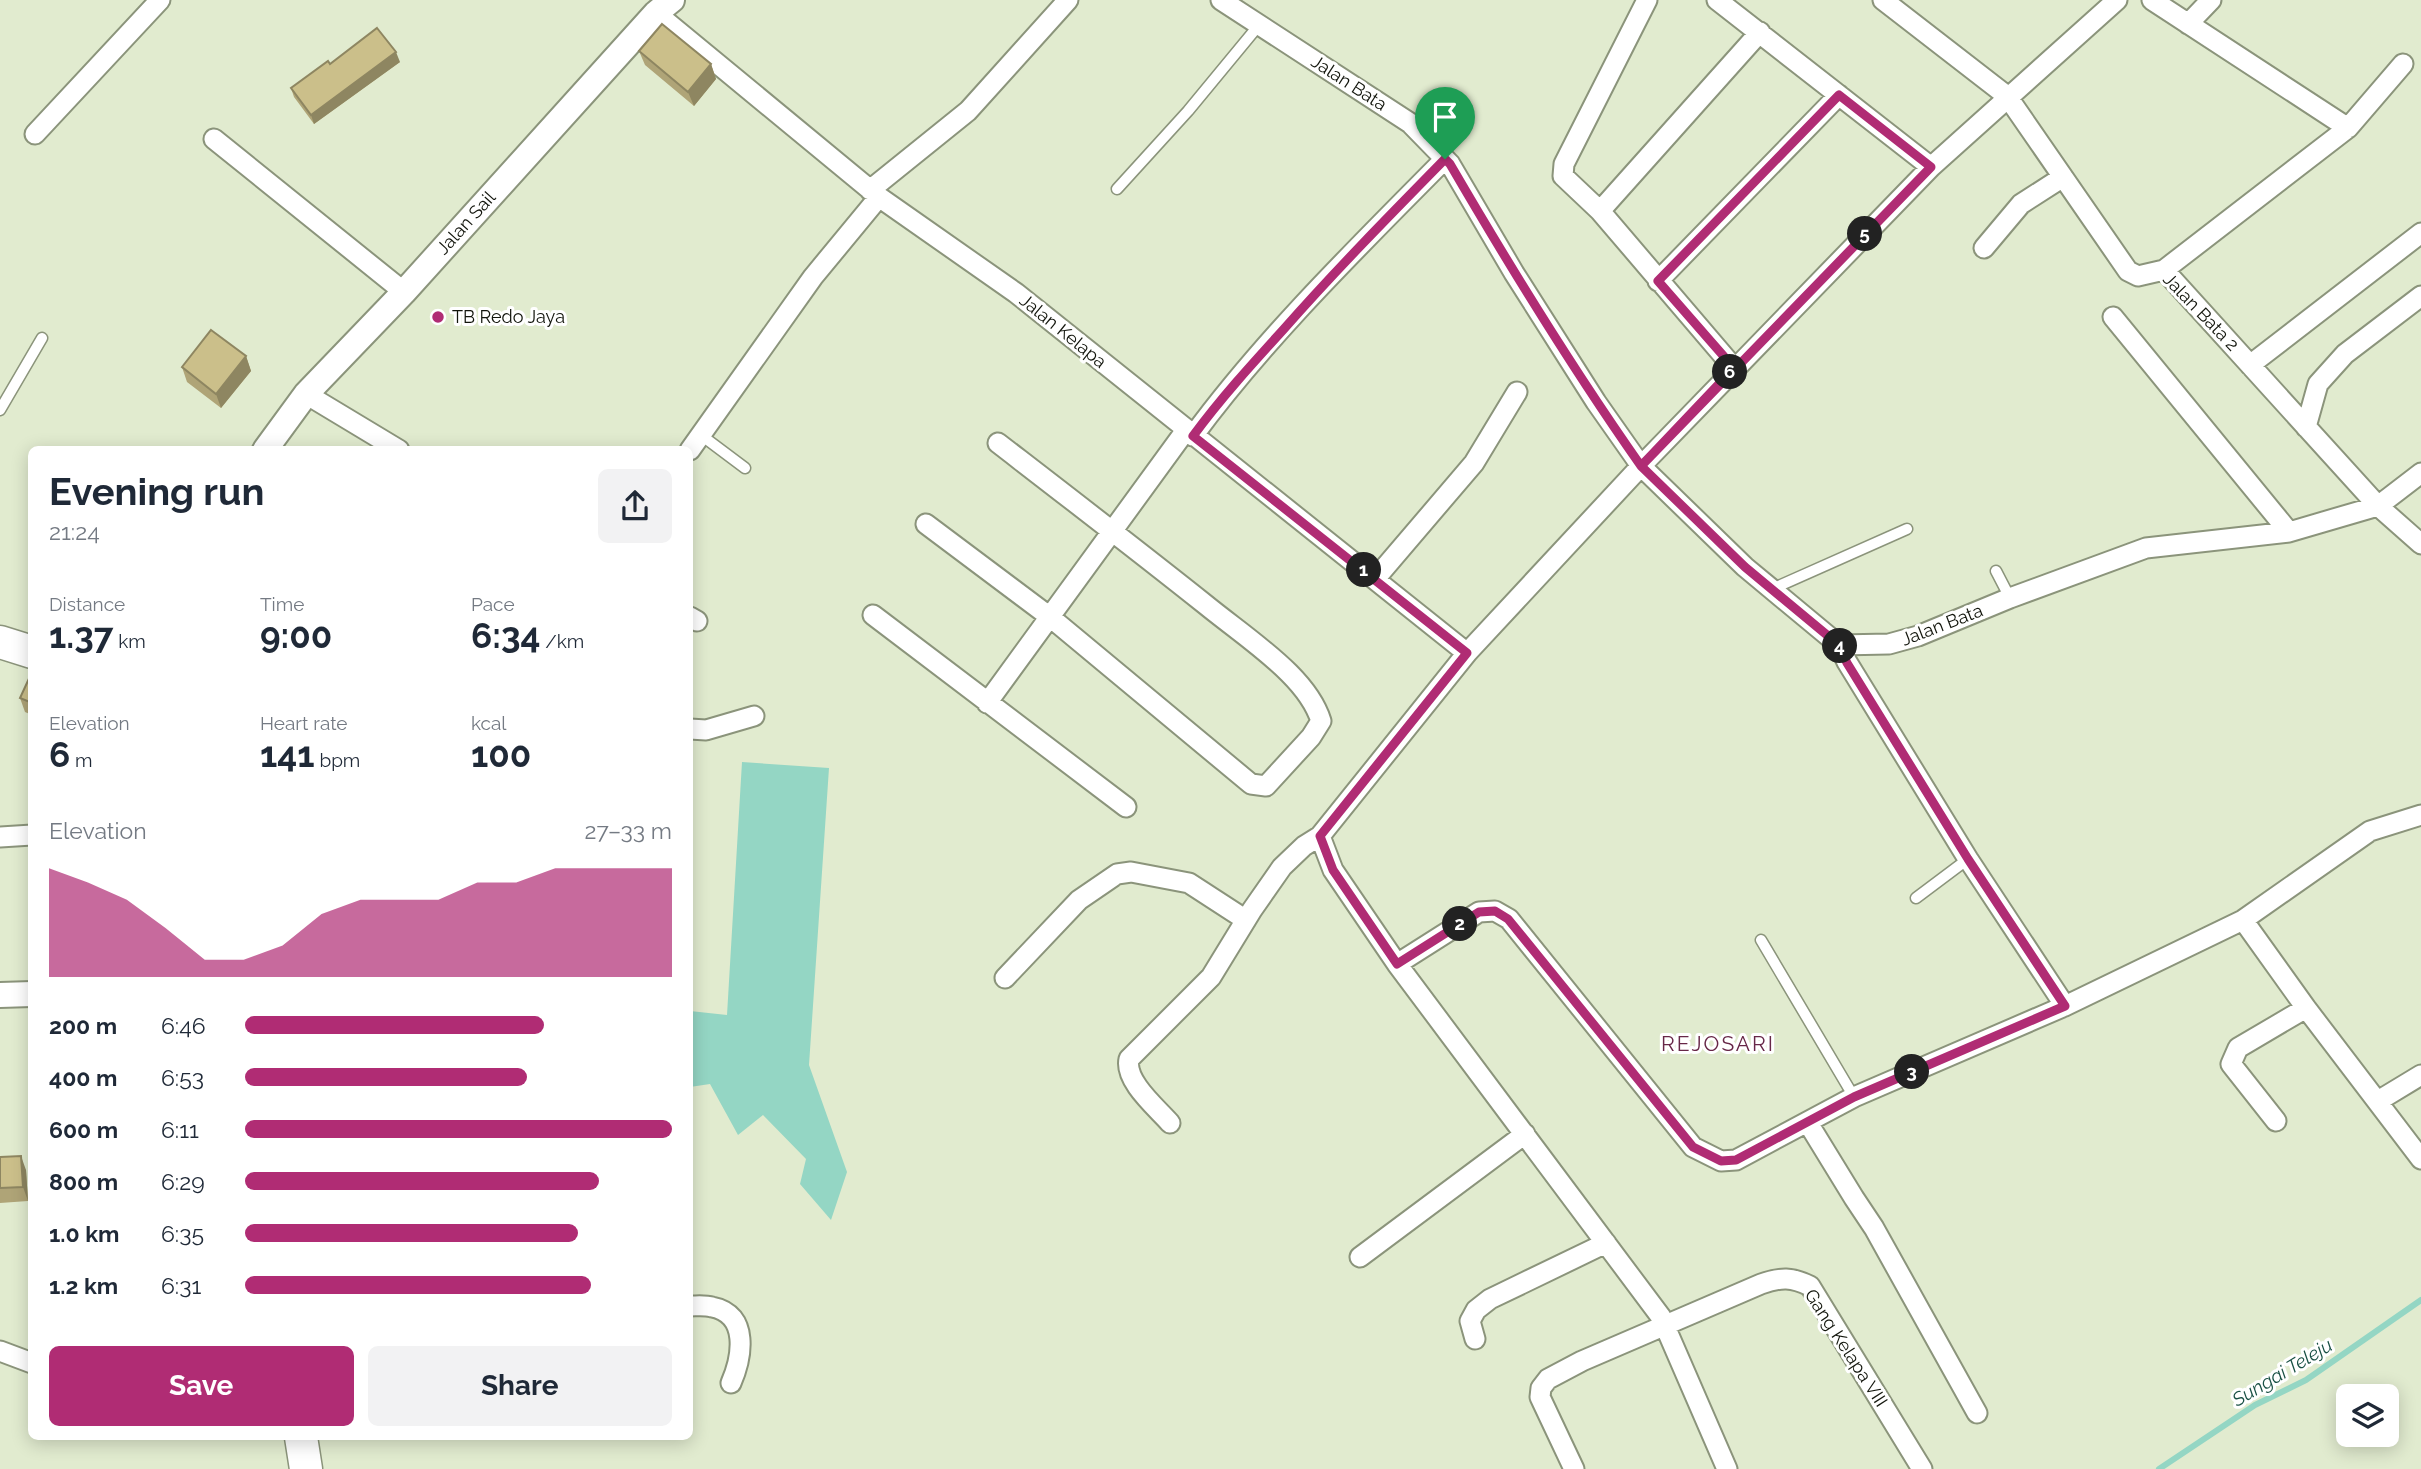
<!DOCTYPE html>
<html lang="en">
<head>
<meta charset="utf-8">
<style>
  :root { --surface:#fff; --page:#f2f2f3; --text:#1f2937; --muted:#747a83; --accent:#b02c74 }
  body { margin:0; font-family:Raleway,sans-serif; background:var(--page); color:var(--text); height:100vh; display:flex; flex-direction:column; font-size:26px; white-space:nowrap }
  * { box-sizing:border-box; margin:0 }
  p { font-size:23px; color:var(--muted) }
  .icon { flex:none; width:38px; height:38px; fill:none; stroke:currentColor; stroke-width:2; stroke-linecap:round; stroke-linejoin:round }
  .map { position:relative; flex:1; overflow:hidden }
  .details { position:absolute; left:28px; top:446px; width:665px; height:994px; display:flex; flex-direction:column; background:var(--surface); border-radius:10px; box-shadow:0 4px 18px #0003 }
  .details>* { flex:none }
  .tools { position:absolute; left:2336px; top:1384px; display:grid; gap:14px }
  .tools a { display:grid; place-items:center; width:63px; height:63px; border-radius:10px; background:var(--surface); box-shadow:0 4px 18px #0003; font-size:35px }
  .pin { position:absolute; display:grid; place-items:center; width:60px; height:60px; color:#fff; margin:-72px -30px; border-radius:50% 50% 50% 0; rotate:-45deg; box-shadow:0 0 7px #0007 }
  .pin .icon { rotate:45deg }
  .km { position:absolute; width:35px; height:35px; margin:-18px; border-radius:50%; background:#222; color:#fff; font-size:19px; line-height:35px; text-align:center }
  .round { display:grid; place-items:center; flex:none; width:74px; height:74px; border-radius:10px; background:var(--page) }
  .overview { display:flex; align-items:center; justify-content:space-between; height:119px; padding:0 21px }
  h1 { font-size:38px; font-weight:700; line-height:52px }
  .stats { display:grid; grid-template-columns:repeat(3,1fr); gap:10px; height:119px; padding:7px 21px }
  .stats div { display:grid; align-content:center }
  .stats b { font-size:35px; font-weight:700 }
  .stats small { font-size:19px; font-weight:400 }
  .stats p { font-size:19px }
  .chart { height:196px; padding:14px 21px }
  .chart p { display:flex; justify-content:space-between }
  .chart svg { width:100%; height:126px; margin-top:7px; fill:var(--accent); opacity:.7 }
  .button { display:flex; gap:14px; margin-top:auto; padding:14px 21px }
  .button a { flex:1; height:80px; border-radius:10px; background:var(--accent); color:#fff; font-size:28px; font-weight:700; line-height:80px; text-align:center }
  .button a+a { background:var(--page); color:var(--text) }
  ul { padding:0 21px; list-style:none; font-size:23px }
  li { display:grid; grid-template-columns:112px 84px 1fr; align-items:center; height:52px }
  li i { height:18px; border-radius:9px; background:var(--accent) }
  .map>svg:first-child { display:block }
</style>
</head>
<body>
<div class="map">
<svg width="2421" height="1469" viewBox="0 0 2421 1469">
  <rect width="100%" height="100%" fill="#e1ebcf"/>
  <path fill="#94d6c4" d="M 742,762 L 829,768 L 809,1065 L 847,1172 L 831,1220 L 800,1184 L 806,1159 L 763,1115 L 738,1135 L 710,1084 L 690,1087 L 690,1011 L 727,1015 Z"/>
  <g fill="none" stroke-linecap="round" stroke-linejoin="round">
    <path stroke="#94d6c4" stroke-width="6" d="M 2159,1469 L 2255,1405 L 2306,1380 L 2421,1300"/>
    <defs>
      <path id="service" d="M 1117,189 L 1188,111 L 1259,25
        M 0,410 L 42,338
        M 701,435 L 745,468
        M 1996,571 L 2010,598
        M 1772,589 L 1907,529
        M 1916,898 L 1968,859
        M 1761,940 L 1854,1097"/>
      <path id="minor" d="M 1221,0 L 1410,123 L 1450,164 L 1514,273 L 1596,402 L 1641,466 L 1745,567 L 1839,645 L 1889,644 L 1918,636 L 2010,598 L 2146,548 L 2289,532 L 2378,506 L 2421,473
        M 1647,0 L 1564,164 L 1563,176 L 1600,211 L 1734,368
        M 1717,0 L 1931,167
        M 1883,0 L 2007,96 L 2128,271 L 2138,276 L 2164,270 L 2378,506 L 2421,544
        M 2152,0 L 2348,128
        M 656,13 L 879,197 L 1016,293 L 1467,653
        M 2188,24 L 2211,0
        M 35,134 L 160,0
        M 214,139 L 404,292
        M 870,190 L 968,111 L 1068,0
        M 1600,211 L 1760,32
        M 1984,248 L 2021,204 L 2063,177
        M 2164,270 L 2348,128 L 2403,64
        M 1658,281 L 1839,95
        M 2113,317 L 2289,532
        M 2250,365 L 2421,233
        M 306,394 L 399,450
        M 2306,427 L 2318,384 L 2345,354 L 2421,296
        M 1193,436 C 1265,338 1359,246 1445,159
        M 690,450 L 813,277 L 879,197
        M 926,524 L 1050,617 L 1251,784 L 1266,786 L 1311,737 L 1321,721 C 1315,702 1303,687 1289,673 C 1264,648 1233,627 1206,605 C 1137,550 1068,497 998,443
        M 1375,579 L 1474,463 L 1517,392
        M 873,615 L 1126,807
        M 690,617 L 697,621
        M 1839,645 L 1847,662 L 1968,859 L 2065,1006
        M 987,703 L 1186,430
        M 690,729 L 706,730 L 754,716
        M 0,837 L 32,835
        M 2243,920 L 2306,1008 L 2421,1159
        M 1397,964 L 1479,912 L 1495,911 L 1509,919 L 1693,1147 L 1721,1161 L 1736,1160 L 1854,1097 L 2065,1006 L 2243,920 L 2370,831 L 2421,815
        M 1005,978 L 1079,900 L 1117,874 L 1131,872 L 1189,883 L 1246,920
        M 2378,1101 L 2421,1075
        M 2276,1121 L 2231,1064 L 2238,1048 L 2306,1008
        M 1170,1123 C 1157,1108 1124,1081 1129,1059 L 1211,977 L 1252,910 L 1282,867 L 1304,846 L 1320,836
        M 1808,1123 L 1854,1198 L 1874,1228 L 1977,1413
        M 1360,1257 L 1525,1134
        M 690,1306 C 697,1306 705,1305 712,1307 C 750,1314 742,1358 731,1383
        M 1475,1339 L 1470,1321 L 1476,1310 L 1490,1299 L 1606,1243
        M 0,1351 L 32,1363
        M 1574,1469 L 1540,1397 L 1541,1388 L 1548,1379 L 1582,1361 L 1761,1284 C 1781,1277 1792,1277 1810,1286 L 1922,1469
        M 1727,1469 L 1661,1317 L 1397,964 L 1333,870 L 1320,836 L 1467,653 L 1641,466 L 1931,167 L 2117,0"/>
      <path id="tertiary" d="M 265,450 L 306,394 L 404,292 L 656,13 L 672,0
        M 0,995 L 32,994"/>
      <path id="primary" d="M 0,642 L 32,652
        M 301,1437 L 306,1469"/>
    </defs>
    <use href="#service" stroke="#8b947b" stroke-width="13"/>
    <use href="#minor" stroke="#8b947b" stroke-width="23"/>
    <use href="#tertiary" stroke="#8b947b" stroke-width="28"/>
    <use href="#primary" stroke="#8b947b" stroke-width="35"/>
    <use href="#service" stroke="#fff" stroke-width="10"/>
    <use href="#minor" stroke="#fff" stroke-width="19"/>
    <use href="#tertiary" stroke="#fff" stroke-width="24"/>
    <use href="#primary" stroke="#fff" stroke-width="32"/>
  </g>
  <path fill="#afa477" d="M 639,51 L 711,64 L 716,79 L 694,106 L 645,65 Z
    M 400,62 L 314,124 L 294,97 L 291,88 L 330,64 Z
    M 246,356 L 251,371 L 221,408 L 187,382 L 182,367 Z
    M 32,672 L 32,715 L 25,712 L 20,698 Z
    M 0,1157 L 26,1170 L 28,1201 L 0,1203 Z"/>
  <path fill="#8e8661" d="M 396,52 L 400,62 L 314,124 L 311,115 Z
    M 711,64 L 716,79 L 694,106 L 688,92 Z
    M 246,356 L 251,371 L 221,408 L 216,394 Z
    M 21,1156 L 26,1170 L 28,1201 L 23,1187 Z"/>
  <path fill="#cbbf8a" stroke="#8e8661" stroke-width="2" d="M 662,24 L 711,64 L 688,92 L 639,51 Z
    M 377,28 L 396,52 L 311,115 L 291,88 L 328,61 L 330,64 Z
    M 211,330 L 246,356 L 216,394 L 182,367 Z
    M 32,672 L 32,703 L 20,698 Z
    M 21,1156 L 23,1187 L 0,1188 L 0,1157 Z"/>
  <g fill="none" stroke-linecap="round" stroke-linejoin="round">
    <defs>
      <path id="route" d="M 1445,159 C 1390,215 1335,271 1283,330 C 1252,364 1221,398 1193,436 L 1467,653 L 1320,836 L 1333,870 L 1397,964 L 1479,912 L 1495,911 L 1508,919 L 1693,1147 L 1721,1161 L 1736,1160 L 1854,1097 L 2065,1006 L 1968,859 L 1847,663 L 1839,645 L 1745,567 L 1641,466 L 1931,167 L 1839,95 L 1658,281 L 1734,368 L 1641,466 C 1572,368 1510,267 1450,164 L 1445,159"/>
    </defs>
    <use href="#route" stroke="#fff" stroke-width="14"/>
    <use href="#route" stroke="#b02c74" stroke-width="9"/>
  </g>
  <circle fill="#b02c74" stroke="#fff" stroke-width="2.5" cx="438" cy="317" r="7"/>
  <g text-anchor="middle" stroke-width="6" stroke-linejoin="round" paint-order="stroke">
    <g font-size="18" fill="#11140b" stroke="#fff">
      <text transform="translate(1349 83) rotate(33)" y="6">Jalan Bata</text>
      <text transform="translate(466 223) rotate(-48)" y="6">Jalan Sail</text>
      <text transform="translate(2201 312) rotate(46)" y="6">Jalan Bata 2</text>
      <text transform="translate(1063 331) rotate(39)" y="6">Jalan Kelapa</text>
      <text transform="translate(1942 625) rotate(-21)" y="6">Jalan Bata</text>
      <text transform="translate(1846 1348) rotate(57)" y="6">Gang Kelapa VIII</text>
    </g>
    <g font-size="18" fill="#11140b" stroke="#fff" text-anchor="start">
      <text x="452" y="323">TB Redo Jaya</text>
    </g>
    <g font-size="19" font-style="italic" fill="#195044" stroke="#fff">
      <text transform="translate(2282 1372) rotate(-31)" y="7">Sungai Teleju</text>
    </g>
    <g font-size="21" letter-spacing="2" fill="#672747" stroke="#fff">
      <text x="1718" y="1051">REJOSARI</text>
    </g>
  </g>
</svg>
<div class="tools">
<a><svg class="icon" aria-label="layers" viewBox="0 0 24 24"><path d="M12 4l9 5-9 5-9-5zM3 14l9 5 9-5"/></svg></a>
</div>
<div class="pin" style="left:1445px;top:159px;background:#1e9e55"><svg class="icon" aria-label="arrive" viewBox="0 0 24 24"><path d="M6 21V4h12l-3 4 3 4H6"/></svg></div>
<b class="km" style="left:1364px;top:570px">1</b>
<b class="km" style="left:1460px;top:924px">2</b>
<b class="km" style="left:1912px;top:1072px">3</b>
<b class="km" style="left:1840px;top:646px">4</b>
<b class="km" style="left:1865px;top:234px">5</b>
<b class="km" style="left:1730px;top:372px">6</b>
<section class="details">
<div class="overview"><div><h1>Evening run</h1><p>21:24</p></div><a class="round"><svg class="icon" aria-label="share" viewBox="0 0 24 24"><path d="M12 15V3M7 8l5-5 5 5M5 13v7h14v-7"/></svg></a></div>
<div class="stats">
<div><p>Distance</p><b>1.37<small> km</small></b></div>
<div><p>Time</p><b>9:00</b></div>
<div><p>Pace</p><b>6:34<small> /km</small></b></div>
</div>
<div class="stats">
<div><p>Elevation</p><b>6<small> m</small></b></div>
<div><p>Heart rate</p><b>141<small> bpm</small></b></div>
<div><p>kcal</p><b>100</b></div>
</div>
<div class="chart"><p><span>Elevation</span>27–33 m</p>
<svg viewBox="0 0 160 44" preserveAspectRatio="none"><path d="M0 44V6L10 11L20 17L30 27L40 38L50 38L60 33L70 22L80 17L90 17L100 17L110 11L120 11L130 6L140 6L150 6L160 6V44z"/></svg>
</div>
<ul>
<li><b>200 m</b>6:46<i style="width:70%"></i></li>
<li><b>400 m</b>6:53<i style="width:66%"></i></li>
<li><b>600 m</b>6:11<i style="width:100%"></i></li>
<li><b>800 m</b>6:29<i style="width:83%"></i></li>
<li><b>1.0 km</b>6:35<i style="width:78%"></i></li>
<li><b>1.2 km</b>6:31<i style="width:81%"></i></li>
</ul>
<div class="button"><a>Save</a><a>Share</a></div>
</section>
</div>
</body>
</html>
